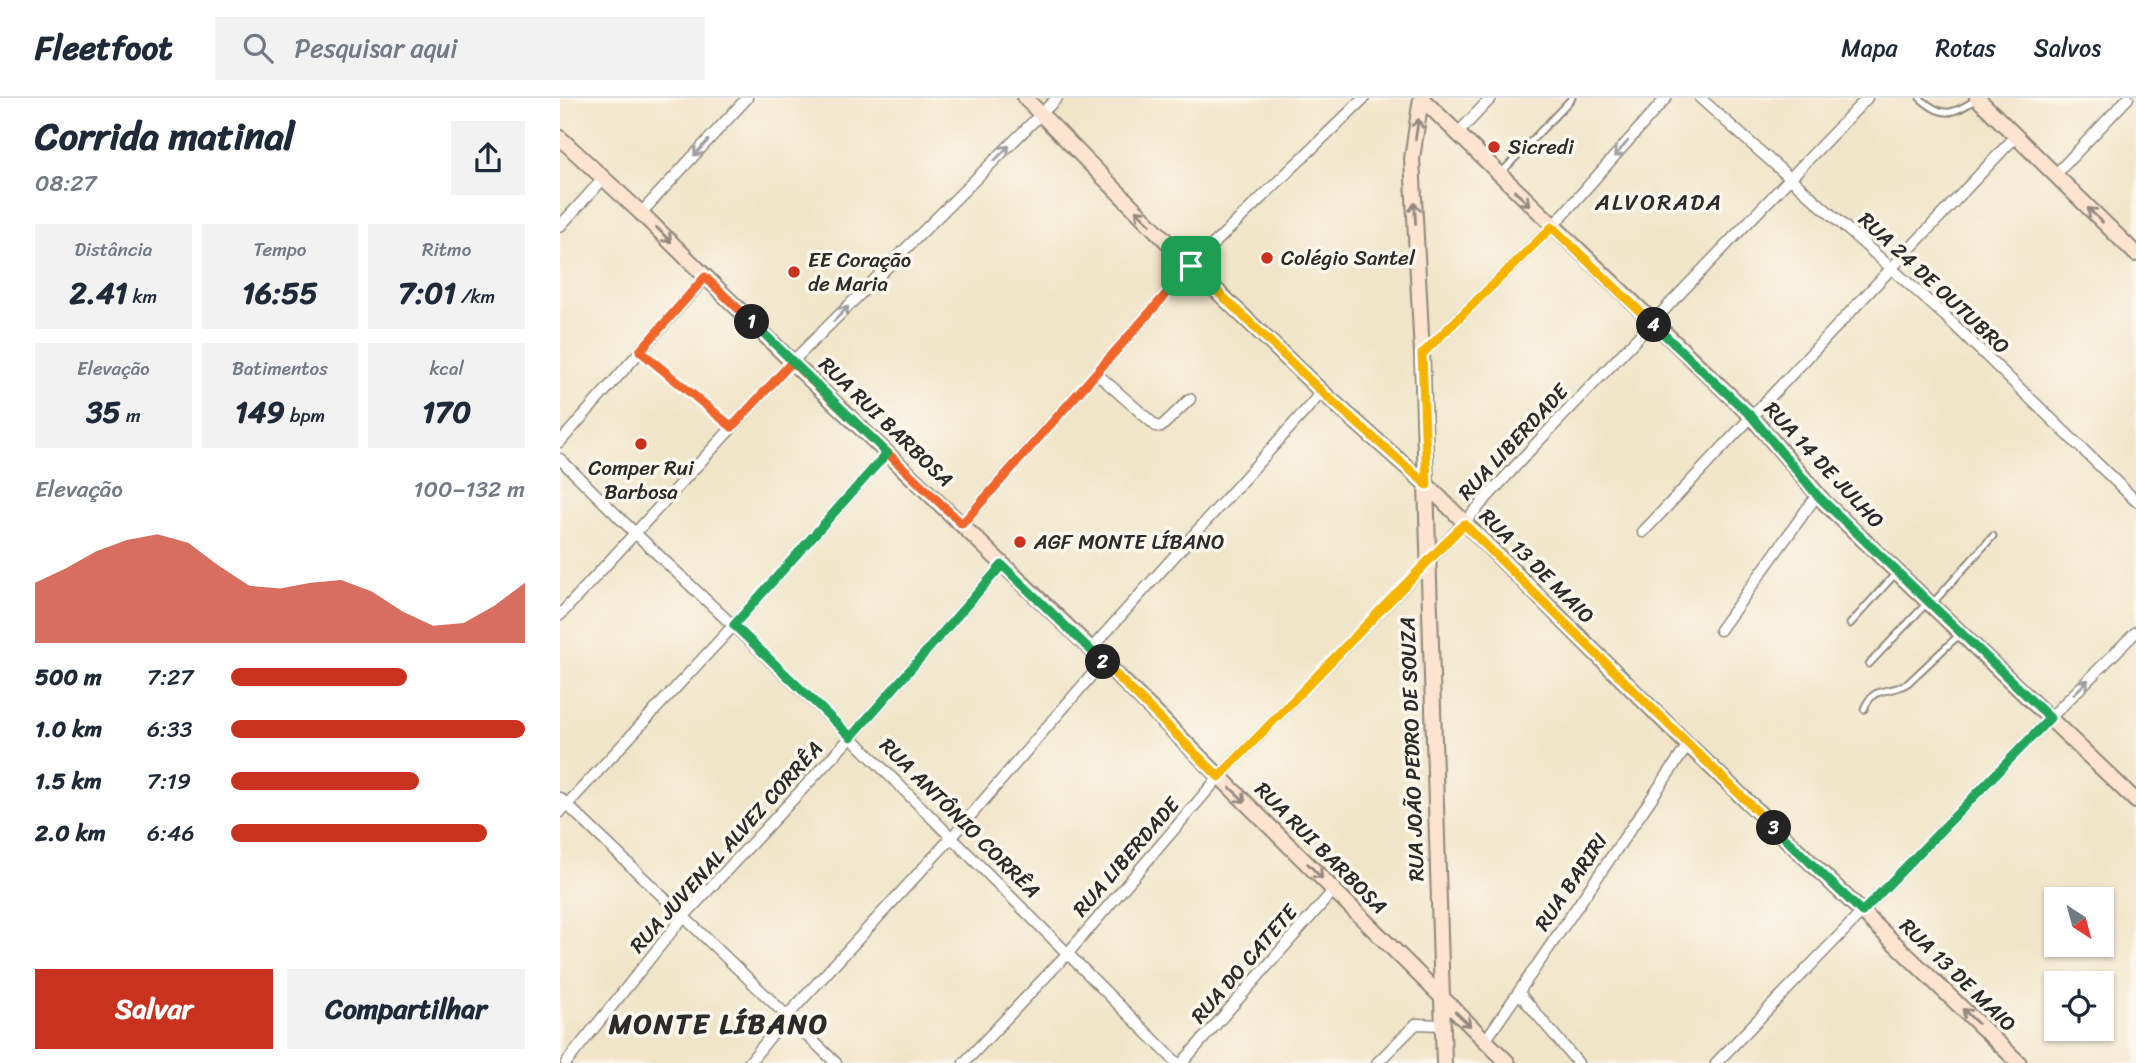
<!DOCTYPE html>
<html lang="pt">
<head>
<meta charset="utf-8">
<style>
  :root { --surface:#fff; --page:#f2f2f3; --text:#1f2937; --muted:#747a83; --line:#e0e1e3; --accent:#c8321e }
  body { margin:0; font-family:Sriracha,sans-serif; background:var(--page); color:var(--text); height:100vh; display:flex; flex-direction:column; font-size:26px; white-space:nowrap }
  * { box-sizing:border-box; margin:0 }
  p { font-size:23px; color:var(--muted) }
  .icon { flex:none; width:38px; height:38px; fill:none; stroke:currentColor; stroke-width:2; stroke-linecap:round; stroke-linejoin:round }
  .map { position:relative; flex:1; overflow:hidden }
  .drawer { display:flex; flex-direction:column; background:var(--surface); width:560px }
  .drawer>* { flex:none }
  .needle { width:46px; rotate:144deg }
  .buttons { position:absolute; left:1484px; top:789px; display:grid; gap:14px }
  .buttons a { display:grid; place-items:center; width:70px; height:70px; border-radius:0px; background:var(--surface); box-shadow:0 2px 5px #0004; font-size:35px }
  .pin { position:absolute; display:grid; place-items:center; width:60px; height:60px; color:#fff; margin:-30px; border-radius:14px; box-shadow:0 4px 10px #0006 }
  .km { position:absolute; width:35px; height:35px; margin:-18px; border-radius:50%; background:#222; color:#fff; font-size:19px; line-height:35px; text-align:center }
  .round { display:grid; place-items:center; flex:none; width:74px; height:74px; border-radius:0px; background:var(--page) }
  .overview { display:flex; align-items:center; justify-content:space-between; height:119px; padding:0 35px }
  h1 { font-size:38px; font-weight:800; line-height:52px }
  .stats { display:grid; grid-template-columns:repeat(3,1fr); gap:10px; height:119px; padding:7px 35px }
  .stats div { display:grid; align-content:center; border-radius:0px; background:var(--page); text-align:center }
  .stats b { font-size:30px; font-weight:800 }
  .stats small { font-size:19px; font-weight:400 }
  .stats p { font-size:19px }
  .chart { height:196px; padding:14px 35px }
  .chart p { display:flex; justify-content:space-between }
  .chart svg { width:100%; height:126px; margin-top:7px; fill:var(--accent); opacity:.7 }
  .cta { display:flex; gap:14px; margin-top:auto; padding:14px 35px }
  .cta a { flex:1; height:80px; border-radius:0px; background:var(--accent); color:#fff; font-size:28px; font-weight:800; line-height:80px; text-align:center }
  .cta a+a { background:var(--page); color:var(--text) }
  ul { padding:0 35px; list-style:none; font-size:23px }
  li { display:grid; grid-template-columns:112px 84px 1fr; align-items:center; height:52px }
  li i { height:18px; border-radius:9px; background:var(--accent) }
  header { display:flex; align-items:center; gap:42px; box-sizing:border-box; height:98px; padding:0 35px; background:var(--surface); border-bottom:2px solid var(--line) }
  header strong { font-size:33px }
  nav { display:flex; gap:38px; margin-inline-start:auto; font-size:24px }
  .search { width:490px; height:63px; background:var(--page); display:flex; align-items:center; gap:18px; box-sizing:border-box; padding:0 24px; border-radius:0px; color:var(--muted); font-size:26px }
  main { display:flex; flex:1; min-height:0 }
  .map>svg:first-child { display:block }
</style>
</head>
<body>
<header>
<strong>Fleetfoot</strong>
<div class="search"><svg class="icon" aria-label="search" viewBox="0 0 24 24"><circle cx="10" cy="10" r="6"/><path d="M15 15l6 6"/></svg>Pesquisar aqui</div>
<nav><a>Mapa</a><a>Rotas</a><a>Salvos</a></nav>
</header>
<main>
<section class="drawer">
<div class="overview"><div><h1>Corrida matinal</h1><p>08:27</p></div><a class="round"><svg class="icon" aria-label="share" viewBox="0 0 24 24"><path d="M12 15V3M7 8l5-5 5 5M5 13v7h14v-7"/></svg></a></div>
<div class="stats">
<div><p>Distância</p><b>2.41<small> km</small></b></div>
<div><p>Tempo</p><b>16:55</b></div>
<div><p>Ritmo</p><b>7:01<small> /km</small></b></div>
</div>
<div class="stats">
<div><p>Elevação</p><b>35<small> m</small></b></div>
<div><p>Batimentos</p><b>149<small> bpm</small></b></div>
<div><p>kcal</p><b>170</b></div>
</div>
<div class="chart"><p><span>Elevação</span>100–132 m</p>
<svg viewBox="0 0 160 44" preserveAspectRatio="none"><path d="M0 44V23L10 18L20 12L30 8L40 6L50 9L60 17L70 24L80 25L90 23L100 22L110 26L120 33L130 38L140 37L150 31L160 23V44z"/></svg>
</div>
<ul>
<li><b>500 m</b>7:27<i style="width:60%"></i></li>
<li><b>1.0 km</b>6:33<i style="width:100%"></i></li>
<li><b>1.5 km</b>7:19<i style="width:64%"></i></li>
<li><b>2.0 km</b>6:46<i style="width:87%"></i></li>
</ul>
<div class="cta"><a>Salvar</a><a>Compartilhar</a></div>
</section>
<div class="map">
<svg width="1576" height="965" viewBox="0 0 1576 965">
  <rect width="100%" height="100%" fill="#fbf7ec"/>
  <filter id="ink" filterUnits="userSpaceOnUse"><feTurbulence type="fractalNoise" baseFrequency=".0143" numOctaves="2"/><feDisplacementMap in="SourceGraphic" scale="14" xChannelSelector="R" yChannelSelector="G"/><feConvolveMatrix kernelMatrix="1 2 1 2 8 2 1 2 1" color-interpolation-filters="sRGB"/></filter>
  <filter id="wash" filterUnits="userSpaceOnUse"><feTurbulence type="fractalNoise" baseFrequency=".00686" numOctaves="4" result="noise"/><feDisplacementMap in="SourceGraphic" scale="28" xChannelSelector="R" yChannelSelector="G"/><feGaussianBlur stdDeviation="1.57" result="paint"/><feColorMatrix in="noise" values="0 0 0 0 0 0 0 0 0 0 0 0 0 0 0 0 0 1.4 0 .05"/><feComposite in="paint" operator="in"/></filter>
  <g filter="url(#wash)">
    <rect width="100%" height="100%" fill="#f1e5c9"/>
  </g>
  <g filter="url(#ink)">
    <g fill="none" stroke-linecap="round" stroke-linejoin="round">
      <defs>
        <path id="lane" d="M 1360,0 C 1382,20 1392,17 1415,2
          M 941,75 L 1012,0
          M 81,253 L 172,329
          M 1372,506 L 1433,438
          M 1290,526 L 1337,474
          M 1309,566 L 1367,505
          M 1304,611 C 1315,585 1328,598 1348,585 L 1400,536"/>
        <path id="street" d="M 1140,0 L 1385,218 L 1576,403
          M 897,36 L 931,0
          M 1495,77 L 1568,0
          M 81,115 L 187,0
          M 0,128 L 43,81
          M 862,256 L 992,129 L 1106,0
          M 536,275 L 596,328 L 601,329 L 630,301
          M 0,344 L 146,179
          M 0,361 L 74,434 L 291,639 L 617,965
          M 402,426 L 631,168 L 804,0
          M 1083,434 L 1455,39
          M 0,517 L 232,264 L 497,0
          M 1160,532 L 1257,397
          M 531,551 L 762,294
          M 0,700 L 276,965
          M 0,714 L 174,527 L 327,355
          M 959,895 L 1018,965
          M 925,943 L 1128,647
          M 6,965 L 124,818 L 291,639 L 442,467
          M 189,965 L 227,918 L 392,739 L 543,564
          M 404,965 L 508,855 L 659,679 L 868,464 L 972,350 L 1307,0
          M 622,965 L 774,792
          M 817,965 L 856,926 L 882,927
          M 1156,965 L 1490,620 L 1576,534"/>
        <path id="secondary" d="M 465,0 L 631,168 L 762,294 L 867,387 L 1120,639 L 1459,965
          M 861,0 L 1192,319 L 1265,405 L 1576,703
          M 861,0 L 852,61 L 862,256 L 884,965
          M 1417,0 L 1576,156
          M 0,40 L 81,115 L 232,264 L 531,551 L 948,965"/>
      </defs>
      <use href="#lane" stroke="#8e887a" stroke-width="9"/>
      <use href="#street" stroke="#8e887a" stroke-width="13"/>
      <use href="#secondary" stroke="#8e887a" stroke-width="18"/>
      <use href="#lane" stroke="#fff" stroke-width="5"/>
      <use href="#street" stroke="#fff" stroke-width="10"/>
      <use href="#secondary" stroke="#fde4d1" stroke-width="14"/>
    </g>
    <defs><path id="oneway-shaft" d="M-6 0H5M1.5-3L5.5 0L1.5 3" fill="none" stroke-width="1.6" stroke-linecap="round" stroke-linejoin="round" transform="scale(1.75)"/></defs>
    <g stroke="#94887e">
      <use href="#oneway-shaft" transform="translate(857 31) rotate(-81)"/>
      <use href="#oneway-shaft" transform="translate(962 100) rotate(44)"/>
      <use href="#oneway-shaft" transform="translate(855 115) rotate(-93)"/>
      <use href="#oneway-shaft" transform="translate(1535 117) rotate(-136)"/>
      <use href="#oneway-shaft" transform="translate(583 119) rotate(-135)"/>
      <use href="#oneway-shaft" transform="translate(104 137) rotate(45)"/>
      <use href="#oneway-shaft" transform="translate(678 697) rotate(44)"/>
      <use href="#oneway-shaft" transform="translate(755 773) rotate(45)"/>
      <use href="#oneway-shaft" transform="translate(1410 918) rotate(-136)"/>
      <use href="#oneway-shaft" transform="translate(903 921) rotate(44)"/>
    </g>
    <g stroke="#a0a0a0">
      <use href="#oneway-shaft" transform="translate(141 50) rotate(133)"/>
      <use href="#oneway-shaft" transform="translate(1061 51) rotate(131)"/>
      <use href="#oneway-shaft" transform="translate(442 55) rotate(-45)"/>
      <use href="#oneway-shaft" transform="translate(281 216) rotate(-45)"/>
      <use href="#oneway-shaft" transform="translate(1521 589) rotate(-45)"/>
    </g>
  </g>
  <g fill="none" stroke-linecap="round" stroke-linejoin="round" filter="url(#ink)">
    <defs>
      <path id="split-1" d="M 192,224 L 145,179 L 80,253 L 172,329 L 232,264 L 402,426 L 631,168"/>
      <path id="split-2" d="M 192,224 L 327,355 L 174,527 L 291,639 L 442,467 L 543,564"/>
      <path id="split-3" d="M 543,564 L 659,679 L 904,426 L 1214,730"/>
      <path id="split-4" d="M 1094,227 L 1192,319 L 1257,397 L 1490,620 L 1302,814 L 1214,730"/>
      <path id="split-5" d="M 631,168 L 762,294 L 867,387 L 862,256 L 992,129 L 1094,227"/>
    </defs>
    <use href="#split-1" stroke="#fff" stroke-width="14"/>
    <use href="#split-2" stroke="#fff" stroke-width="14"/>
    <use href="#split-3" stroke="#fff" stroke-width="14"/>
    <use href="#split-4" stroke="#fff" stroke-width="14"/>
    <use href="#split-5" stroke="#fff" stroke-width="14"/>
    <use href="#split-1" stroke="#f0652b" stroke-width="9"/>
    <use href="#split-2" stroke="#22a559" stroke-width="9"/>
    <use href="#split-3" stroke="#f5b400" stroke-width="9"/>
    <use href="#split-4" stroke="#22a559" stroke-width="9"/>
    <use href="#split-5" stroke="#f5b400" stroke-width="9"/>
  </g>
  <g fill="#c8321e" stroke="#fbf7ec" stroke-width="2.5">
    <circle cx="934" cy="49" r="7"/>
    <circle cx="707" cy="160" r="7"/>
    <circle cx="234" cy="174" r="7"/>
    <circle cx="81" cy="346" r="7"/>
    <circle cx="460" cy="444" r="7"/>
  </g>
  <g text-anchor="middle" stroke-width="7" stroke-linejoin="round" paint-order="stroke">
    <g font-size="21" fill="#2b2b2b" stroke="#fbf7ec" text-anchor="start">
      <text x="948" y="56">Sicredi</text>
      <text x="721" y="167">Colégio Santel</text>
      <text x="248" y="169">EE Coração<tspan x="248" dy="24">de Maria</tspan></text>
      <text x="81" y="377" text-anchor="middle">Comper Rui<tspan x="81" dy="24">Barbosa</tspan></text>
      <text x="474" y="451">AGF MONTE LÍBANO</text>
    </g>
    <g font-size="21" fill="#2b2b2b" stroke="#fbf7ec">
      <text transform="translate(1374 185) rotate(43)" y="7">RUA 24 DE OUTUBRO</text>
      <text transform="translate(326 324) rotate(44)" y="7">RUA RUI BARBOSA</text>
      <text transform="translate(953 344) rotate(-47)" y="7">RUA LIBERDADE</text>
      <text transform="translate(1264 367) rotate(47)" y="7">RUA 14 DE JULHO</text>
      <text transform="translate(977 468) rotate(45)" y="7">RUA 13 DE MAIO</text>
      <text transform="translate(852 651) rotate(-92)" y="7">RUA JOÃO PEDRO DE SOUZA</text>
      <text transform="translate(400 720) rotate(45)" y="7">RUA ANTÔNIO CORRÊA</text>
      <text transform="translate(166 749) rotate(-48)" y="7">RUA JUVENAL ALVEZ CORRÊA</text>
      <text transform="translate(761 750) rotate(45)" y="7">RUA RUI BARBOSA</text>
      <text transform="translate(566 759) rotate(-49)" y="7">RUA LIBERDADE</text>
      <text transform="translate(1011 784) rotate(-56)" y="7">RUA BARIRI</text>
      <text transform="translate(684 866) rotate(-49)" y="7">RUA DO CATETE</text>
      <text transform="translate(1398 877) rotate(44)" y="7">RUA 13 DE MAIO</text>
    </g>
    <g font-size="23" letter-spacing="2" fill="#2b2b2b" stroke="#fbf7ec">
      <text x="1099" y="112">ALVORADA</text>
    </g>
    <g font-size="28" font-weight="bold" letter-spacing="2" fill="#2b2b2b" stroke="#fbf7ec">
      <text x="159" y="935">MONTE LÍBANO</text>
    </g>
  </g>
</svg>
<div class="buttons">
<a><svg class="needle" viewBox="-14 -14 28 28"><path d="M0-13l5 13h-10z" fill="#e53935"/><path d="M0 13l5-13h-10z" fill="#747a83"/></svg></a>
<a><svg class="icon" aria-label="locate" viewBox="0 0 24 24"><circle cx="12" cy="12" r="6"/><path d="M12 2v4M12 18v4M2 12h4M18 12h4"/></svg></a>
</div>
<div class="pin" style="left:631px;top:168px;background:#1e9e55"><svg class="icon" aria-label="arrive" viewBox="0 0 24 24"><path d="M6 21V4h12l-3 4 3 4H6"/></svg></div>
<b class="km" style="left:192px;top:224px">1</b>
<b class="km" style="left:543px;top:564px">2</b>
<b class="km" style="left:1214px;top:730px">3</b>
<b class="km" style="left:1094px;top:227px">4</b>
</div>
</main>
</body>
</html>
